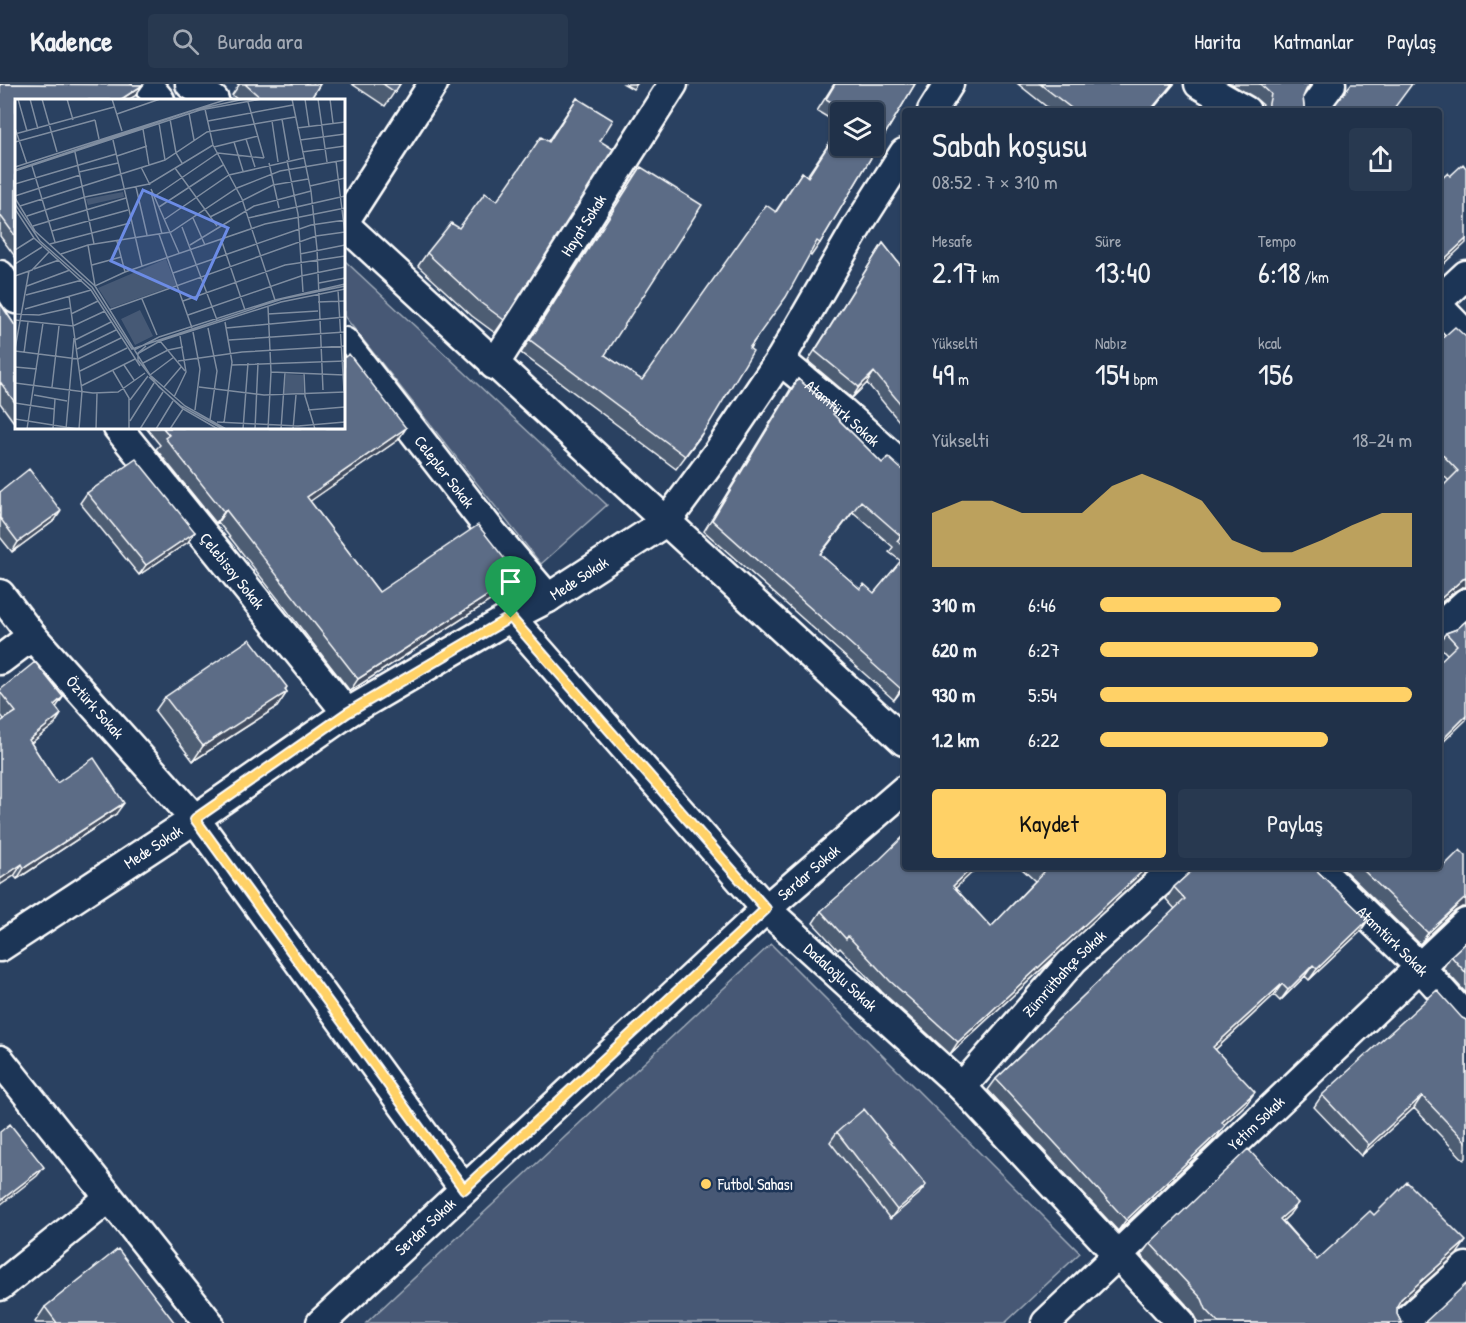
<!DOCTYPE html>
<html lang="tr">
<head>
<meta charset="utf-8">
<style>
  :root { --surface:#203149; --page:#283950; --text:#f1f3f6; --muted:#a2a9b4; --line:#3d4c61; --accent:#ffd166 }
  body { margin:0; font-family:"Patrick Hand",sans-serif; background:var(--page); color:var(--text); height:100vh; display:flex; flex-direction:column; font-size:22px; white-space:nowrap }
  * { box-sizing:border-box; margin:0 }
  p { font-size:20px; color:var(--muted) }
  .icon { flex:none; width:33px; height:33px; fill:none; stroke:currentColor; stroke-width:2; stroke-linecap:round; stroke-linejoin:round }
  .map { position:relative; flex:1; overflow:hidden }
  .details { position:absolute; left:902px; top:24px; width:540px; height:762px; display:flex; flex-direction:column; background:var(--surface); border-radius:6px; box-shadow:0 2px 4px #0004,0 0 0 2px var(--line) }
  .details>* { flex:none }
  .fabs { position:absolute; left:830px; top:18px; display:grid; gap:12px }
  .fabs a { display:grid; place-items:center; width:54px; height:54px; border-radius:6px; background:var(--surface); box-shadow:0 2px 4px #0004,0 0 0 2px var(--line); font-size:30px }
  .pin { position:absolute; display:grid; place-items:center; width:51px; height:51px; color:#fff; margin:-62px -26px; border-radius:50% 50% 50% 0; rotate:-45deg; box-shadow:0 0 6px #0007 }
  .pin .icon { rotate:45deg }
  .round { display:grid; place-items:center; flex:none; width:63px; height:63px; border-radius:6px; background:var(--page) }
  .summary { display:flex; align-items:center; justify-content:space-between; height:102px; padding:0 30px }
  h1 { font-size:33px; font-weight:600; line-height:45px }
  .figures { display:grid; grid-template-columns:repeat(3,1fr); gap:9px; height:102px; padding:6px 30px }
  .figures div { display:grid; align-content:center }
  .figures b { font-size:30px; font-weight:600 }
  .figures small { font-size:16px; font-weight:400 }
  .figures p { font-size:16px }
  .chart { height:168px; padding:12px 30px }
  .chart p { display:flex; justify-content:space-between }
  .chart svg { width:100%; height:108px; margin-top:6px; fill:var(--accent); opacity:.7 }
  .button { display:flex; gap:12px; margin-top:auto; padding:12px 30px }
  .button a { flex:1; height:69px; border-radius:6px; background:var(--accent); color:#111; font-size:24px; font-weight:600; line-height:69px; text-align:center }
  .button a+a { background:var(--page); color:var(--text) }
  ul { padding:0 30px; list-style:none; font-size:20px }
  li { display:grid; grid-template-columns:96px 72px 1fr; align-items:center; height:45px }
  li i { height:15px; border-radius:8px; background:var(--accent) }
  header { display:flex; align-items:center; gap:36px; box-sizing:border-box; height:84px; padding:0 30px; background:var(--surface); border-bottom:2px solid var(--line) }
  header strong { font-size:28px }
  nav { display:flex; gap:33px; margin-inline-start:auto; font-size:21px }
  .search { width:420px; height:54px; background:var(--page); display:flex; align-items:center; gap:15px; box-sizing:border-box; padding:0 21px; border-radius:6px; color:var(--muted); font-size:22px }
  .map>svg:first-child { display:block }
</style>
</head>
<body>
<header>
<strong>Kadence</strong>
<div class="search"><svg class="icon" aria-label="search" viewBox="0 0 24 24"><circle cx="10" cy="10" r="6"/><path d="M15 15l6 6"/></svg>Burada ara</div>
<nav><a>Harita</a><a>Katmanlar</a><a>Paylaş</a></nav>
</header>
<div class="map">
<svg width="1466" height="1239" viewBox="0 0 1466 1239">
  <rect width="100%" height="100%" fill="#2a4161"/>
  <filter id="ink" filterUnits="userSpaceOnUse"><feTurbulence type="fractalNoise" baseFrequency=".0167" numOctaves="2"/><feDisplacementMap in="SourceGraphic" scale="12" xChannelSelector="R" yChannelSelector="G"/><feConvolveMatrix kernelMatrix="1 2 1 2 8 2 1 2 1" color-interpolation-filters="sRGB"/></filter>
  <g filter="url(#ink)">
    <path fill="#465975" stroke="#a2acba" stroke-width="1.5" d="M 344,176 L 607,421 L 541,480 L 344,232 Z
      M 771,860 L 1080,1169 L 1005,1239 L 366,1239 Z"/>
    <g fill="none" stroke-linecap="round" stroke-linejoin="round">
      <defs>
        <g id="street">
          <path d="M 147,0 L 160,16"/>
          <path d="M 190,0 L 214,16"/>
          <path d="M 1199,0 L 1246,27"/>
          <path d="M 932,27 L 949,0"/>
          <path d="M 1311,27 L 1331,0"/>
          <path d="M 344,138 L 433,0"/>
          <path d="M 344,140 L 904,657"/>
          <path d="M 0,191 L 16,215"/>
          <path d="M 1438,217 L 1466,191"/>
          <path d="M 1438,222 L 1466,251"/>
          <path id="s1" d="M 344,258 L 491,447 L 548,514"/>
          <path id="s2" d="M 780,276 L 843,328 L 904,383"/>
          <path id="s3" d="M 494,281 L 673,0"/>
          <path id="s4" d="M 118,344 L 347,629"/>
          <path id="s5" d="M 0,510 L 32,552 L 195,735 L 464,1105"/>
          <path id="s6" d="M 511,534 L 766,825 L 962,1003 L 1181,1239"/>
          <path d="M 1438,544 L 1466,519"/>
          <path d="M 0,576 L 32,552"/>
          <path id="s7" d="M 1317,783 L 1420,883 L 1466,934"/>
          <path id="s8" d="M 0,863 L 195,735 L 347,629 L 509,534 L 548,514 L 667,437 L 718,368 L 780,276 L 857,143 L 904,69"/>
          <path d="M 0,976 L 209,1239"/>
          <path id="s9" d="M 962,1003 L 1074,875 L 1176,783"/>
          <path d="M 0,1202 L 109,1114"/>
          <path id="s10" d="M 321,1239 L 766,825 L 904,706"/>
          <path id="s11" d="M 1046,1239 L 1466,839"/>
          <path d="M 1404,1239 L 1466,1183"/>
        </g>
      </defs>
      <use href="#street" stroke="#fff" stroke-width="33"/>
      <use href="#street" stroke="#1d3557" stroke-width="28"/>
    </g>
    <path fill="#4e5d73" stroke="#fff" stroke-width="1.5" fill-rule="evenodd" d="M 0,0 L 143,1 L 135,12 L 128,16 L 16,16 L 16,174 L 0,152 Z
      M 237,0 L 320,0 L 310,16 L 238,16 L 232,11 L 239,1 Z
      M 352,0 L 400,0 L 385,22 Z
      M 624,0 L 637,0 L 633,5 Z
      M 834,0 L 915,0 L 820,159 L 811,172 L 809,170 L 750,264 L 700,353 L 676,385 L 521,269 L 641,83 L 605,271 L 642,296 L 776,127 L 802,88 L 807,92 L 830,58 L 839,40 L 817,27 ZM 840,28 L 873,28 L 840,62 Z
      M 1018,0 L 1174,0 L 1151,27 L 1052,27 Z
      M 1231,0 L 1310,0 L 1305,7 L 1303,13 L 1304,23 L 1308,27 L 1262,27 L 1263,21 L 1254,13 Z
      M 577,14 L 600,57 L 504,236 L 495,249 L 472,232 L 418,182 L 427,169 L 497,117 L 548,57 Z
      M 883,159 L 904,186 L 904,343 L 867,299 L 852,314 L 808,277 Z
      M 0,219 L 16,243 L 16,334 L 13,337 L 0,319 Z
      M 1466,253 L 1466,503 L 1462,503 L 1455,507 L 1449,397 L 1438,386 L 1438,258 Z
      M 798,295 L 836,327 L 833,330 L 882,379 L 904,386 L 904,603 L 894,616 L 704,447 L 790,306 ZM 853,428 L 893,463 L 889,468 L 901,477 L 874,509 L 860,505 L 820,471 Z
      M 146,344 L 406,344 L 398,356 L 310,417 L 379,508 L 518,492 L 510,504 L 350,607 L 218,438 L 216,439 L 156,365 L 160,361 Z
      M 0,408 L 55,436 L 12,468 L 0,453 Z
      M 87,409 L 195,448 L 188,458 L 139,491 L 80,419 Z
      M 1466,537 L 1438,663 L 1447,570 L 1438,561 L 1438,559 L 1446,549 L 1457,545 Z
      M 0,606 L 63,613 L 56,623 L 61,630 L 54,641 L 31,659 L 57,699 L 116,730 L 17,795 L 14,792 L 4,635 L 0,630 Z
      M 286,606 L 287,608 L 277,623 L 193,677 L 155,627 L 165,613 Z
      M 1020,783 L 1152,783 L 950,970 L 882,908 L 840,864 L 838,866 L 813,839 L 821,827 L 955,804 L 991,843 L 1035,797 Z
      M 1192,783 L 1313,783 L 1368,836 L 1360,848 L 1309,896 L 1305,892 L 1280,917 L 1274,911 L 1215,966 L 1247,1019 L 1224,1041 L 1217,1053 L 1118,1147 L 988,1006 L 996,995 L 1175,825 L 1166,815 L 1174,803 L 1192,787 Z
      M 1341,783 L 1435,783 L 1462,823 L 1455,827 L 1420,860 Z
      M 1466,858 L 1466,909 L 1443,884 L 1451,872 Z
      M 1462,934 L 1466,936 L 1466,1074 L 1464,1076 L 1414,1024 L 1361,1072 L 1314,1023 L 1322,1011 Z
      M 837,1048 L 919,1110 L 890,1135 L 830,1058 Z
      M 1289,1131 L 1283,1137 L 1317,1176 L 1374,1131 L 1457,1170 L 1397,1223 L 1397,1230 L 1401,1238 L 1403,1239 L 1199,1239 L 1193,1228 L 1141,1171 L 1150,1159 Z
      M 45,1223 L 175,1239 L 36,1239 L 35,1238 Z"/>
    <path fill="#404c5e" stroke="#fff" stroke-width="1.5" d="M 1172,0 L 1174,0 L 1151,27 L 1150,27 Z
      M 143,1 L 135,12 L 128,16 L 120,16 Z
      M 1466,155 L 1466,159 L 1438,185 L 1438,181 Z
      M 874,288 L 867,299 L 852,314 L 859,303 Z
      M 406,344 L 398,356 L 299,425 L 307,413 Z
      M 226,426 L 218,438 L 216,439 L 224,428 Z
      M 61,427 L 55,436 L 12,468 L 18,458 Z
      M 195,448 L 188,458 L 139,491 L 146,481 Z
      M 518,492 L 510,504 L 350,607 L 358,595 Z
      M 1466,494 L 1466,503 L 1462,503 L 1455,507 L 1438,521 L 1438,517 L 1463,495 Z
      M 904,601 L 904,603 L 894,616 L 901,605 Z
      M 287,603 L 281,612 L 287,608 L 277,623 L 193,677 L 203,662 Z
      M 63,613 L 55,625 L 54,621 Z
      M 61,630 L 54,641 L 21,667 L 29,656 Z
      M 1466,632 L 1466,636 L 1438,663 L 1438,660 Z
      M 124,719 L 116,730 L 17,795 L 24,784 Z
      M 22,780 L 14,792 L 0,801 L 0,795 Z
      M 973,783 L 978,783 L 945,814 L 953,802 Z
      M 1147,783 L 1152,783 L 950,970 L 958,958 Z
      M 1466,814 L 1466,823 L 1462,823 L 1455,827 L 1420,860 L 1428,849 L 1463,816 Z
      M 1368,836 L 1360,848 L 1309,896 L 1317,885 Z
      M 1313,881 L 1305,892 L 1280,917 L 1288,906 Z
      M 1282,900 L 1274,911 L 1205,975 L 1213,963 Z
      M 1255,1008 L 1247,1019 L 1214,1050 L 1222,1038 Z
      M 1422,1012 L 1414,1024 L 1361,1072 L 1369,1061 Z
      M 1225,1042 L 1217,1053 L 1118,1147 L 1126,1136 Z
      M 44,1083 L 37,1092 L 0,1121 L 0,1117 Z
      M 926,1101 L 919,1110 L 890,1135 L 897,1126 Z
      M 1298,1119 L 1289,1131 L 1272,1147 L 1280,1135 Z
      M 1466,1157 L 1457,1170 L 1393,1227 L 1401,1215 Z"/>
    <path fill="#5b6c86" stroke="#fff" stroke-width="1.5" d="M 0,0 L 143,1 L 120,16 L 16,16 L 16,153 L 0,131 Z
      M 245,0 L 320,0 L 310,16 L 263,16 Z
      M 383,0 L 400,0 L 395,8 Z
      M 835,0 L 915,0 L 820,159 L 817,157 L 786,213 L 749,264 L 753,267 L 709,340 L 685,372 L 530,256 L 641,83 L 702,121 L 605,271 L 642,296 L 766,121 L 776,128 L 802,88 L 808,93 L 840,43 L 840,62 L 873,62 L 873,28 L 847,28 L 848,28 L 826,15 Z
      M 1040,0 L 1172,0 L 1150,27 L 1075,27 Z
      M 1260,0 L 1310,0 L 1306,6 L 1303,13 L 1304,23 L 1308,27 L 1265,27 L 1268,24 L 1271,10 Z
      M 1351,0 L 1412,0 L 1392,27 L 1330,27 Z
      M 577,14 L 613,36 L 600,57 L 613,65 L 504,236 L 481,219 L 427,169 L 451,139 L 459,144 L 485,109 L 497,117 L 541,53 L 549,58 Z
      M 1463,80 L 1466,84 L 1466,155 L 1438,181 L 1438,98 L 1448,89 L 1450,92 Z
      M 883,159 L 904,186 L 904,324 L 874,288 L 859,303 L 815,267 Z
      M 0,219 L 16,243 L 16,320 L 1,299 L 0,300 Z
      M 1455,243 L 1466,253 L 1466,494 L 1463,495 L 1438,517 L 1438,407 L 1458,387 L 1438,366 L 1438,258 Z
      M 344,270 L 345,273 L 349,270 L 406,344 L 307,413 L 379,508 L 478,441 L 518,492 L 358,595 L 226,426 L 224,428 L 165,354 L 169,351 L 163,344 L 344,344 Z
      M 798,295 L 836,327 L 833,330 L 882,379 L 888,373 L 900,384 L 904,386 L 904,463 L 897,457 L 901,452 L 861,417 L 820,470 L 860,505 L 864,500 L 874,509 L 904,473 L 904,601 L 901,605 L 712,436 Z
      M 136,375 L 195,448 L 146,481 L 87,409 Z
      M 29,385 L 61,427 L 18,458 L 0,434 L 0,408 Z
      M 1466,537 L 1466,632 L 1438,660 L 1438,579 L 1457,561 L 1446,549 L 1457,545 Z
      M 250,555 L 287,603 L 285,605 L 287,608 L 203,662 L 165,613 Z
      M 35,578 L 63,613 L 54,621 L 61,630 L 29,656 L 57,699 L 94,674 L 124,719 L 24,784 L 22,780 L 0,795 L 0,638 L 16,628 L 0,608 L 0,606 Z
      M 904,752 L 904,783 L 973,783 L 953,802 L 991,843 L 1044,788 L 1040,783 L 1147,783 L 958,958 L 890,897 L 848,852 L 846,855 L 821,827 L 877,778 Z
      M 1460,766 L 1466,772 L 1466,814 L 1463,816 L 1428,849 L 1360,783 L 1435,783 L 1439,787 Z
      M 1196,783 L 1313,783 L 1368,836 L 1317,885 L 1313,881 L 1288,906 L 1282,900 L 1213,963 L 1255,1008 L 1222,1038 L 1225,1042 L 1126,1136 L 996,995 L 1185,815 L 1174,803 Z
      M 1466,858 L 1466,889 L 1451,872 Z
      M 1437,906 L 1462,934 L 1466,936 L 1466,1058 L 1422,1012 L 1369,1061 L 1322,1011 Z
      M 864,1025 L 926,1101 L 897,1126 L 837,1048 Z
      M 10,1040 L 44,1083 L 0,1117 L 0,1048 Z
      M 1248,1065 L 1298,1119 L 1280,1135 L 1317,1176 L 1370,1127 L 1374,1131 L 1407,1098 L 1466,1157 L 1401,1215 L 1397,1222 L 1397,1230 L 1401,1238 L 1403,1239 L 1219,1239 L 1206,1225 L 1202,1215 L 1150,1159 Z
      M 118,1165 L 175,1239 L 57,1239 L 45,1223 Z
      M 1466,1200 L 1466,1239 L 1423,1239 L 1424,1239 Z"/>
  </g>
  <g fill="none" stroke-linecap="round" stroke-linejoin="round" filter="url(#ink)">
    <defs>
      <path id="route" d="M 509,534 L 511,534 L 766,825 L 464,1105 L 195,735 L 347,629 Z"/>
    </defs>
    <use href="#route" stroke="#fff" stroke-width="12"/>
    <use href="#route" stroke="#ffd166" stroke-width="8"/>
  </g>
  <circle fill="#ffd166" stroke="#1d3557" stroke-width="2" cx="706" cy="1100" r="6"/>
  <g text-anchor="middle" stroke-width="5" stroke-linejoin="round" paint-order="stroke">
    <g font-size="16" fill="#fff" stroke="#1d3557">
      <text dy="6" stroke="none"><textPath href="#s3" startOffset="166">Hayat Sokak</textPath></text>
      <text dy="6" stroke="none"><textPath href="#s2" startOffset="82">Atamtürk Sokak</textPath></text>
      <text dy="6" stroke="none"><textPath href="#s1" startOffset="164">Celepler Sokak</textPath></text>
      <text dy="6" stroke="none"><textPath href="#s4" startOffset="183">Çelebisoy Sokak</textPath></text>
      <text dy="6" stroke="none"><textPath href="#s8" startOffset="687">Mede Sokak</textPath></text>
      <text dy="6" stroke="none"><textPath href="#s5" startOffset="148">Öztürk Sokak</textPath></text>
      <text dy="6" stroke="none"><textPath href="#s8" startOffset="183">Mede Sokak</textPath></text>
      <text dy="6" stroke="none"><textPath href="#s10" startOffset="664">Serdar Sokak</textPath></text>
      <text dy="6" stroke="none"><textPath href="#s7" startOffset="106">Atamtürk Sokak</textPath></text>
      <text dy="6" stroke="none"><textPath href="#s9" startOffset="153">Zümrütbahçe Sokak</textPath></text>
      <text dy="6" stroke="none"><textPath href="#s6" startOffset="488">Dadaloğlu Sokak</textPath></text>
      <text dy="6" stroke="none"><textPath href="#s11" startOffset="290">Yetim Sokak</textPath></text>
      <text dy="6" stroke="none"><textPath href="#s10" startOffset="142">Serdar Sokak</textPath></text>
    </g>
    <g font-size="16" fill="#fff" stroke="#1d3557" text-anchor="start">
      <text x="718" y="1106">Futbol Sahası</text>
    </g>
  </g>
  <g transform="translate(15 15)">
    <rect width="330" height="330" fill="#2a4161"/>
    <path d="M 108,93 L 109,98 L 73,106 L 71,100 ZM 151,160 L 161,186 L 96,209 L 83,189 ZM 125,211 L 138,237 L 120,246 L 106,220 ZM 271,275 L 288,276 L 289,296 L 269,294 Z" fill="#465975"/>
    <path fill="none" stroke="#7f8da0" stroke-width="1.5" d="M 3,0 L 12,32M 15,0 L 23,30M 27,0 L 42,53M 52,0 L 58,21M 97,0 L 107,32M 277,0 L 296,92 L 302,150 L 308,291M 290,0 L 294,27M 303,0 L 312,63M 315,0 L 318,24M 233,3 L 249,59M 190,10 L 198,46 L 227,100 L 260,201M 174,14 L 179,41M 102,15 L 145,0M 155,20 L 161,54 L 167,64M 267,20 L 274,61M 80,21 L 84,40M 193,22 L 278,6M 257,22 L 263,63M 144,24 L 150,61M 0,29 L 12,65M 282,29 L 330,23M 128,30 L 134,66M 0,35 L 99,8M 231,40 L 240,68M 98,41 L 127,167M 285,41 L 330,35M 0,43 L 80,21M 219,43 L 228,72M 199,48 L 243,37M 60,53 L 79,145M 287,53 L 330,47M 102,57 L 132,47M 272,61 L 283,115 L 288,193M 321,62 L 330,135M 254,64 L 264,109M 17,67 L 40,143M 0,68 L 213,0M 126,68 L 135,86M 160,69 L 202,127M 0,71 L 179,11 L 229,0M 0,72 L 185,11 L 247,0M 64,73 L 103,64M 0,85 L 101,55M 295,87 L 330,79M 121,88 L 132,136M 136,90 L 164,154M 136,93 L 147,135M 0,97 L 65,76M 140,97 L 203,54 L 249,59M 0,99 L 20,132 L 80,187 L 135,276 L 170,307 L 211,330M 0,105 L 25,142 L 77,188 L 117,250 L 267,200 L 330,187M 5,107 L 150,61 L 192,33 L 280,18M 144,108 L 208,66M 0,110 L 19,139 L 76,191 L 125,267M 12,117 L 70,98 L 134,85 L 198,46M 195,118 L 258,86 L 293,80M 178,119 L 190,146M 233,119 L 330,97M 150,120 L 214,76 L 289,59M 18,127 L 111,99M 167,128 L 202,221M 37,132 L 113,111M 144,135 L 177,229M 206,140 L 230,211M 102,142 L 110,173M 35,145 L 115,124M 73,146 L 80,187 L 110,173 L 250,125 L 330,109M 175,146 L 239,107 L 296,92M 0,151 L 19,139M 46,155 L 73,146 L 156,133 L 222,89 L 265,72 L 330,61M 285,155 L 330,146M 0,165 L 27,148M 77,166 L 106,158M 19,170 L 44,161M 158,174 L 296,126 L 330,121M 0,177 L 17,171 L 34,153M 304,184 L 330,179M 12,187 L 55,171M 323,191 L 329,292M 11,196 L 67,181M 54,197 L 67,292 L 64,330M 127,200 L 142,236M 168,202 L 270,166 L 330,157M 303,203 L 330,202M 253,208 L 256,273 L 253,330M 10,210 L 76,191M 94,211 L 301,137 L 330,133M 0,215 L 24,216 L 55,209M 56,215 L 83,202M 253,215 L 303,212M 173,216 L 286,177 L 330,168M 0,221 L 58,227 L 90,212M 193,229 L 202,272 L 195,321M 211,229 L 330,218M 178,233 L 185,270 L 180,311M 60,241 L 96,223M 214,241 L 330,233M 145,242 L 170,272M 131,247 L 123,254 L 123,261 L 144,288 L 166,307 L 208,330M 0,250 L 14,172M 62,250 L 101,231M 119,251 L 144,238 L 260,201 L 330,185M 0,252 L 63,260M 9,254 L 13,223M 122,255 L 145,242 L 266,203 L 330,190M 63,260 L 106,239M 163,262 L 227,253 L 330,247M 128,264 L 153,251 L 168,248M 109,266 L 119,281M 217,266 L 330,262M 0,268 L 22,270M 65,272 L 112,249M 98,272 L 114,299 L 114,330M 256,273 L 329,276M 289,274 L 290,297 L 300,330M 135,276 L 159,258M 134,278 L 168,310 L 203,330M 0,284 L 78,294 L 103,293 L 130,274M 66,287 L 120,260M 37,288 L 44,227M 149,288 L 166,268M 184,288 L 249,296 L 330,293M 19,296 L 52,302M 159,298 L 171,273 L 165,237M 115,301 L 133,277M 0,304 L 39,310M 293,311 L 330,308M 0,320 L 63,330M 115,322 L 139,284M 202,323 L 283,327 L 330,323M 209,324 L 217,263 L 210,223M 12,330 L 28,224M 38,330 L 40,300M 51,330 L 59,239M 81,330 L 82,294M 125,330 L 148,293M 141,330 L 158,302M 155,330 L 168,310M 228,330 L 233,264M 240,330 L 243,264M 266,330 L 270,274M 278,330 L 281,296"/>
    <path fill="#6c8ce6" fill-opacity="0.15" stroke="#6c8ce6" stroke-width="3" d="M 128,91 L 213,129 L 181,200 L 96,162 Z"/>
    <rect width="330" height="330" fill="none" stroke="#fff" stroke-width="3"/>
  </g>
</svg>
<div class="fabs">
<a><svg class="icon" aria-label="layers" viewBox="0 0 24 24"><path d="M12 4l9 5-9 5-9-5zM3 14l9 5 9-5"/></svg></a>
</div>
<div class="pin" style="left:511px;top:534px;background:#1e9e55"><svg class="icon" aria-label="arrive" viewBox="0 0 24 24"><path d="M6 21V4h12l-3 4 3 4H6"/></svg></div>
<section class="details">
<div class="summary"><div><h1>Sabah koşusu</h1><p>08:52 · 7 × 310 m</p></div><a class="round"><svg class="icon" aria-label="share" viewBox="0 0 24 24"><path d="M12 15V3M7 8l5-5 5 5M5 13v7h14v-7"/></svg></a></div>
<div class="figures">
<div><p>Mesafe</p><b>2.17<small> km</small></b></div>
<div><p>Süre</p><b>13:40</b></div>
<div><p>Tempo</p><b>6:18<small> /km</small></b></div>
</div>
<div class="figures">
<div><p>Yükselti</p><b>49<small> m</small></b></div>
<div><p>Nabız</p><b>154<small> bpm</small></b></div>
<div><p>kcal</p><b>156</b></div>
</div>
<div class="chart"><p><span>Yükselti</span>18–24 m</p>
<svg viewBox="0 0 160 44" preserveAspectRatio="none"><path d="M0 44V22L10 17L20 17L30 22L40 22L50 22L60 11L70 6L80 11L90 17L100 33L110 38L120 38L130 33L140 27L150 22L160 22V44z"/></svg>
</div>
<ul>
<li><b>310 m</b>6:46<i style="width:58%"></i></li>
<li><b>620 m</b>6:27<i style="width:70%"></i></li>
<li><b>930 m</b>5:54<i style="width:100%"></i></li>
<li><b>1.2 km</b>6:22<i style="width:73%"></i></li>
</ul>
<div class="button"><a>Kaydet</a><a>Paylaş</a></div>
</section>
</div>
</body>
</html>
